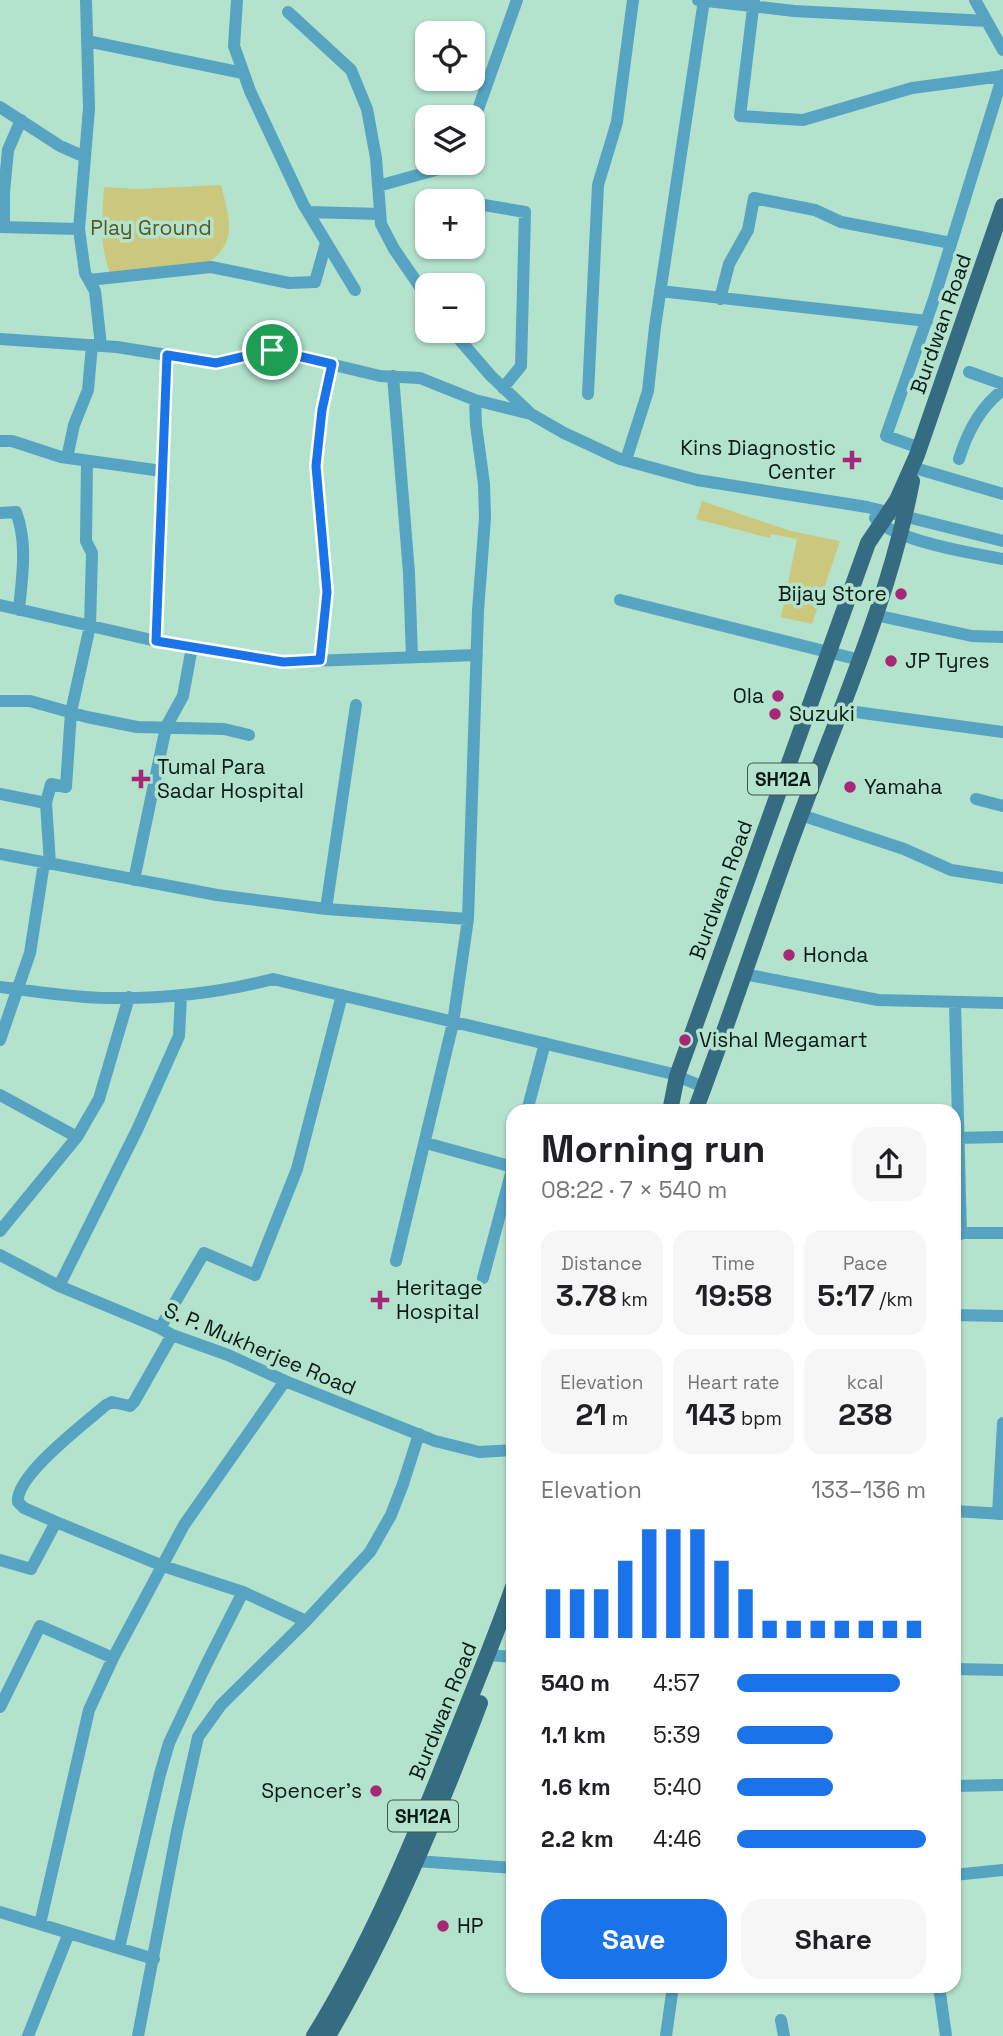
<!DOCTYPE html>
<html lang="en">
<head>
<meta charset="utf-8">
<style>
  :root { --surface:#fff; --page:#f6f6f6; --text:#202124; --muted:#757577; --accent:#1a73e8 }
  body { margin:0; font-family:"Space Grotesk",sans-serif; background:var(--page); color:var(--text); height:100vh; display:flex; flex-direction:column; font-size:26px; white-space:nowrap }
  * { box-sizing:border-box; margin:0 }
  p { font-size:23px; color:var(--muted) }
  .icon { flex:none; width:38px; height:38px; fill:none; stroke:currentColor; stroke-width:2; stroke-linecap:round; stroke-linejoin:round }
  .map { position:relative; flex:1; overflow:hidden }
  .drawer { position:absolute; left:506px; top:1104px; width:455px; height:889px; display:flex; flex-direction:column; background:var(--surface); border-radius:21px; box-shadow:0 2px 5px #0004 }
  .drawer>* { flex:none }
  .controls { position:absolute; left:415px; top:21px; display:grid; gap:14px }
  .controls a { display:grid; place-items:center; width:70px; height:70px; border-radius:14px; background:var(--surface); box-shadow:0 2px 5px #0004; font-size:35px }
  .pin { position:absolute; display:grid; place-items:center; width:60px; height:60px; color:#fff; margin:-30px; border:4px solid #fff; border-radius:50%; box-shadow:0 2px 7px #0007 }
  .round { display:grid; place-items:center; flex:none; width:74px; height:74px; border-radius:21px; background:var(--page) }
  .summary { display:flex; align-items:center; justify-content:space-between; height:119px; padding:0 35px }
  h1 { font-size:38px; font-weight:700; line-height:52px }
  .stats { display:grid; grid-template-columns:repeat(3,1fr); gap:10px; height:119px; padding:7px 35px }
  .stats div { display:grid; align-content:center; border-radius:18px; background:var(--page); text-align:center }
  .stats b { font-size:30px; font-weight:700 }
  .stats small { font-size:19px; font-weight:400 }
  .stats p { font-size:19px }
  .chart { height:196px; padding:14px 35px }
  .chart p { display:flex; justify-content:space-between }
  .chart svg { width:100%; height:126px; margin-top:7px; stroke:var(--accent); stroke-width:6 }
  .primary-button { display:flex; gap:14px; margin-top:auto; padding:14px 35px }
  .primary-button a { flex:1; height:80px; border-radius:21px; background:var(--accent); color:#fff; font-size:28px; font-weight:700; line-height:80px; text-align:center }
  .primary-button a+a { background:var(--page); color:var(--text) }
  ul { padding:0 35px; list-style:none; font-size:23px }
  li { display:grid; grid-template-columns:112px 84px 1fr; align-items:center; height:52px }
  li i { height:18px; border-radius:9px; background:var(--accent) }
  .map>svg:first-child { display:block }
</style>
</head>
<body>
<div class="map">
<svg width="1003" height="2036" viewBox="0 0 1003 2036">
  <rect width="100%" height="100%" fill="#b3e2cd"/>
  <path fill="#cbc87d" d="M 221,185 C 229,218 239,240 208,263 L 110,273 C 99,245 102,217 104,187 L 137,189 Z
    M 702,501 L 791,531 L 840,541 L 812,624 L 781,617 L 797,539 L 771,534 L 770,538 L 696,519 Z"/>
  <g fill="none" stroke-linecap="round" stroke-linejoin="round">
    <path stroke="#56a3c2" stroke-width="12" d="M 86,0 L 89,108 L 79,229 L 85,273 L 95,291 L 101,346
      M 237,0 L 234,46 L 250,91 L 303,204 L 355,290
      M 698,0 L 794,11 L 987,21
      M 754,0 L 740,116 L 803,120 L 912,88 L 1003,76
      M 975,0 L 1003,50
      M 288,12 L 351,70 L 367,109 L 376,158 L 381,224 L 394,249 L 427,297
      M 87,41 L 243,73
      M 0,107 L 60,146 L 85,157
      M 472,126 L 517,0
      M 378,186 L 439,169 L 448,163
      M 439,198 L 460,201
      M 472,203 L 525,212 L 521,366 L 503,388
      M 308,212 L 380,214
      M 0,227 L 79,229
      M 4,227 L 4,192 L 8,150 L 21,120
      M 89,280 L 211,267 L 289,283 L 315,282 L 326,243
      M 660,291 L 927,321
      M 720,299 L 729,264 L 748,230 L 754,198 L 815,210 L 841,222 L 951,243
      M 452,331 L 491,376 L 529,412
      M 0,339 L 117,347 L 216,363 L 272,350 L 380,376 L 420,378 L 475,400 L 531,414 L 564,433 L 620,459 L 697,480 L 867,507 L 1003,541
      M 969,372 L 1003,384
      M 393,376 L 409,573 L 412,657
      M 588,394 L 598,185 L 617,122 L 633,0
      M 0,441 L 12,441 L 61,457 L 162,471
      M 920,448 L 886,436 L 934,299 L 1003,75
      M 67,458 L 74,425 L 88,390 L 92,345
      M 959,459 C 967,433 980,407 1003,390
      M 626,460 L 648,391 L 655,327 L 704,0
      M 915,468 L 1003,494
      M 0,513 L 16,512 C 28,544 22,576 19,610
      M 875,518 C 892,540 974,554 1003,559
      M 620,600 L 860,660
      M 0,605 L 156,641 L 283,662 L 477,655
      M 875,615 L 972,636 L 1003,637
      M 156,641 L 168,355
      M 320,660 L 327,592 L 316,466 L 322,410 L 332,364
      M 0,701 L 30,701 L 87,717 L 137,727 L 224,729 L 249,735
      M 841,710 L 1003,732
      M 0,794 L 46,803 L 50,864
      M 976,799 L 1003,806
      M 46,803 L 51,784 L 66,787 L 71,712 L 90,626 L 92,553 L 86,541 L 87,461
      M 801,815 L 904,849 L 951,870 L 1003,878
      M 0,854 L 217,895 L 326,909 L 468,919
      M 134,880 L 166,727 L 183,696 L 192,647
      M 326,909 L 356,705
      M 744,974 L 878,1000 L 1003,1003
      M 0,987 C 35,991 72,998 108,998 C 164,999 219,993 273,979 L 669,1073 L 704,1087
      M 955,1003 L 961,1234
      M 0,1040 L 30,953 L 44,863
      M 0,1095 L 77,1137
      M 527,1111 L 545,1043
      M 954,1138 L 1003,1137
      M 426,1143 L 513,1167
      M 0,1231 L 77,1137 L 99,1099 L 129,997
      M 954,1233 L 1003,1233
      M 0,1255 L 59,1286 L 160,1328 L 172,1335 L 228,1355 L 285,1381 L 435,1441 L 479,1452 L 513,1450
      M 396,1261 L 453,1023 L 468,919 L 478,611 L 485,518 L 484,484 L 476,425 L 475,400
      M 483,1278 L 513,1166
      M 59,1286 L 137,1130 L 179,1036 L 181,995
      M 954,1315 L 1003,1316
      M 160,1328 L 204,1253 L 255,1275 L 297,1169 L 342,995
      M 954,1511 L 1003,1514
      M 998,1514 L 1003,1423
      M 56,1522 L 24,1508 L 18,1502 C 15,1476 85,1423 106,1405 L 112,1402 L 130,1406 L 134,1402 L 172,1335
      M 0,1560 L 31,1569 L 56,1522 L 163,1566 L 243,1592 L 306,1621
      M 488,1655 L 513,1657
      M 954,1669 L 1003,1670
      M 0,1707 L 40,1626 L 113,1658
      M 954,1786 L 1003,1785
      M 416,1861 L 513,1868
      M 954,1875 L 1003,1870
      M 0,1912 L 154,1959
      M 40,1924 L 89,1710 L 113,1658 L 184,1525 L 285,1381
      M 119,1948 L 160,1774 L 169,1743 L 206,1665 L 243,1592
      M 939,1986 L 946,2036
      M 781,2020 L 784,2036
      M 28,2036 L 69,1933
      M 138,2036 L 177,1831 L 198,1737 L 221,1705 L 306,1621 L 370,1552 L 391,1515 L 403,1484 L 419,1434
      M 666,2036 L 673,1986"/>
    <path stroke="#366c82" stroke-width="16" d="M 670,1111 L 677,1076 L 868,543 L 897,500 L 917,455 L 1003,206
      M 695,1111 C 732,1014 763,915 800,817 C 841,707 890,597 912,481
      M 314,2036 C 370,1945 412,1845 451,1746 C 472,1693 494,1641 513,1587
      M 328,2036 C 389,1931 437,1817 480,1703"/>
  </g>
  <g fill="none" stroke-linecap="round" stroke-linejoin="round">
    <defs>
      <path id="route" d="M 272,350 L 332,364 L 322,410 L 316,466 L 327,592 L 320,660 L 283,662 L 156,641 L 167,355 L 216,363 Z"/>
    </defs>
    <use href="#route" stroke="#fff" stroke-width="14"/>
    <use href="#route" stroke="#1a73e8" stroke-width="9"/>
  </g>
  <g fill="#a62778" stroke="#b3e2cd" stroke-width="2.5">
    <path d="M848.5 449.5h7v7h7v7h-7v7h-7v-7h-7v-7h7z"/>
    <circle cx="901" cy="594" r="7"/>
    <circle cx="891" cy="661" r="7"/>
    <circle cx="778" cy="696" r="7"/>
    <circle cx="775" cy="714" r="7"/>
    <path d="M137.5 768.5h7v7h7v7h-7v7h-7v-7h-7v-7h7z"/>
    <circle cx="850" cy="787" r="7"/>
    <circle cx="789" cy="955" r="7"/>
    <circle cx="685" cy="1040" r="7"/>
    <path d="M376.5 1289.5h7v7h7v7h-7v7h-7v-7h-7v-7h7z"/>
    <circle cx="376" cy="1791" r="7"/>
    <circle cx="443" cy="1926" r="7"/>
  </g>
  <g text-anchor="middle" stroke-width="7" stroke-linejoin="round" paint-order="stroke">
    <g fill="#b3e2cd" stroke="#3c574c" stroke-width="2">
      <rect x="748" y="763.5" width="70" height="31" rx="5"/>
      <rect x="388" y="1800.5" width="70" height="31" rx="5"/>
    </g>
    <g font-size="19" font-weight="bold" fill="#091b14">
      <text x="783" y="786">SH12A</text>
      <text x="423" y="1823">SH12A</text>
    </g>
    <g font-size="21" fill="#595728" stroke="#b3e2cd">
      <text x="151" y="235">Play Ground</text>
    </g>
    <g font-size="21" fill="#091b14" stroke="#b3e2cd">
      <text transform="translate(941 324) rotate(-71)" y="7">Burdwan Road</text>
      <text transform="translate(721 890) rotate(-70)" y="7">Burdwan Road</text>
      <text transform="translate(260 1349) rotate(23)" y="7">S. P. Mukherjee Road</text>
      <text transform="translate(443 1711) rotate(-68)" y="7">Burdwan Road</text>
    </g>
    <g font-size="21" fill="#091b14" stroke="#b3e2cd" text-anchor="start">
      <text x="836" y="455" text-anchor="end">Kins Diagnostic<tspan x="836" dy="24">Center</tspan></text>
      <text x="887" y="601" text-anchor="end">Bijay Store</text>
      <text x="905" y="668">JP Tyres</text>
      <text x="764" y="703" text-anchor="end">Ola</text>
      <text x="789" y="721">Suzuki</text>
      <text x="157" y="774">Tumal Para<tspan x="157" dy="24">Sadar Hospital</tspan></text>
      <text x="864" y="794">Yamaha</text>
      <text x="803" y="962">Honda</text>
      <text x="699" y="1047">Vishal Megamart</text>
      <text x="396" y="1295">Heritage<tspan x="396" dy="24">Hospital</tspan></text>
      <text x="362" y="1798" text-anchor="end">Spencer's</text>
      <text x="457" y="1933">HP</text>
    </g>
  </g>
</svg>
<div class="controls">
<a><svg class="icon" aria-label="locate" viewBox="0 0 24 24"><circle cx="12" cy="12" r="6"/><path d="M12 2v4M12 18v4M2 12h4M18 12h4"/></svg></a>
<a><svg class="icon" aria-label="layers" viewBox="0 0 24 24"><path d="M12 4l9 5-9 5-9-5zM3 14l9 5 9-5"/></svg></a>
<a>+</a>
<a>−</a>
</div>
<div class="pin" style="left:272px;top:350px;background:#1e9e55"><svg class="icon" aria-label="arrive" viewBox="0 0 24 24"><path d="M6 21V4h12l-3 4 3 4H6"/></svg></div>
<section class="drawer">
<div class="summary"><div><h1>Morning run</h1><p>08:22 · 7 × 540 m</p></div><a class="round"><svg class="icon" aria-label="share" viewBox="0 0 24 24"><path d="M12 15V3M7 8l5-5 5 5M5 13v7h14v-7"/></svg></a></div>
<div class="stats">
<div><p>Distance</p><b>3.78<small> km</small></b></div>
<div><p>Time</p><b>19:58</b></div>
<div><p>Pace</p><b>5:17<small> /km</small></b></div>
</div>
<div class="stats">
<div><p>Elevation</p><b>21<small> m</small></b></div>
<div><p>Heart rate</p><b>143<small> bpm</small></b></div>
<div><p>kcal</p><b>238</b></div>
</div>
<div class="chart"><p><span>Elevation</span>133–136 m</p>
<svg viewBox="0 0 160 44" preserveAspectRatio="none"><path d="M5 44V27M15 44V27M25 44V27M35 44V17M45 44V6M55 44V6M65 44V6M75 44V17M85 44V27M95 44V38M105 44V38M115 44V38M125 44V38M135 44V38M145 44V38M155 44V38"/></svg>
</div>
<ul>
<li><b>540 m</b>4:57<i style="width:86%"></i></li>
<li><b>1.1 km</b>5:39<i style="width:51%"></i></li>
<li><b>1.6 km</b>5:40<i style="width:51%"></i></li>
<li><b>2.2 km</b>4:46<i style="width:100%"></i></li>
</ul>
<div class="primary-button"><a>Save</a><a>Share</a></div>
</section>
</div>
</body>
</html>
